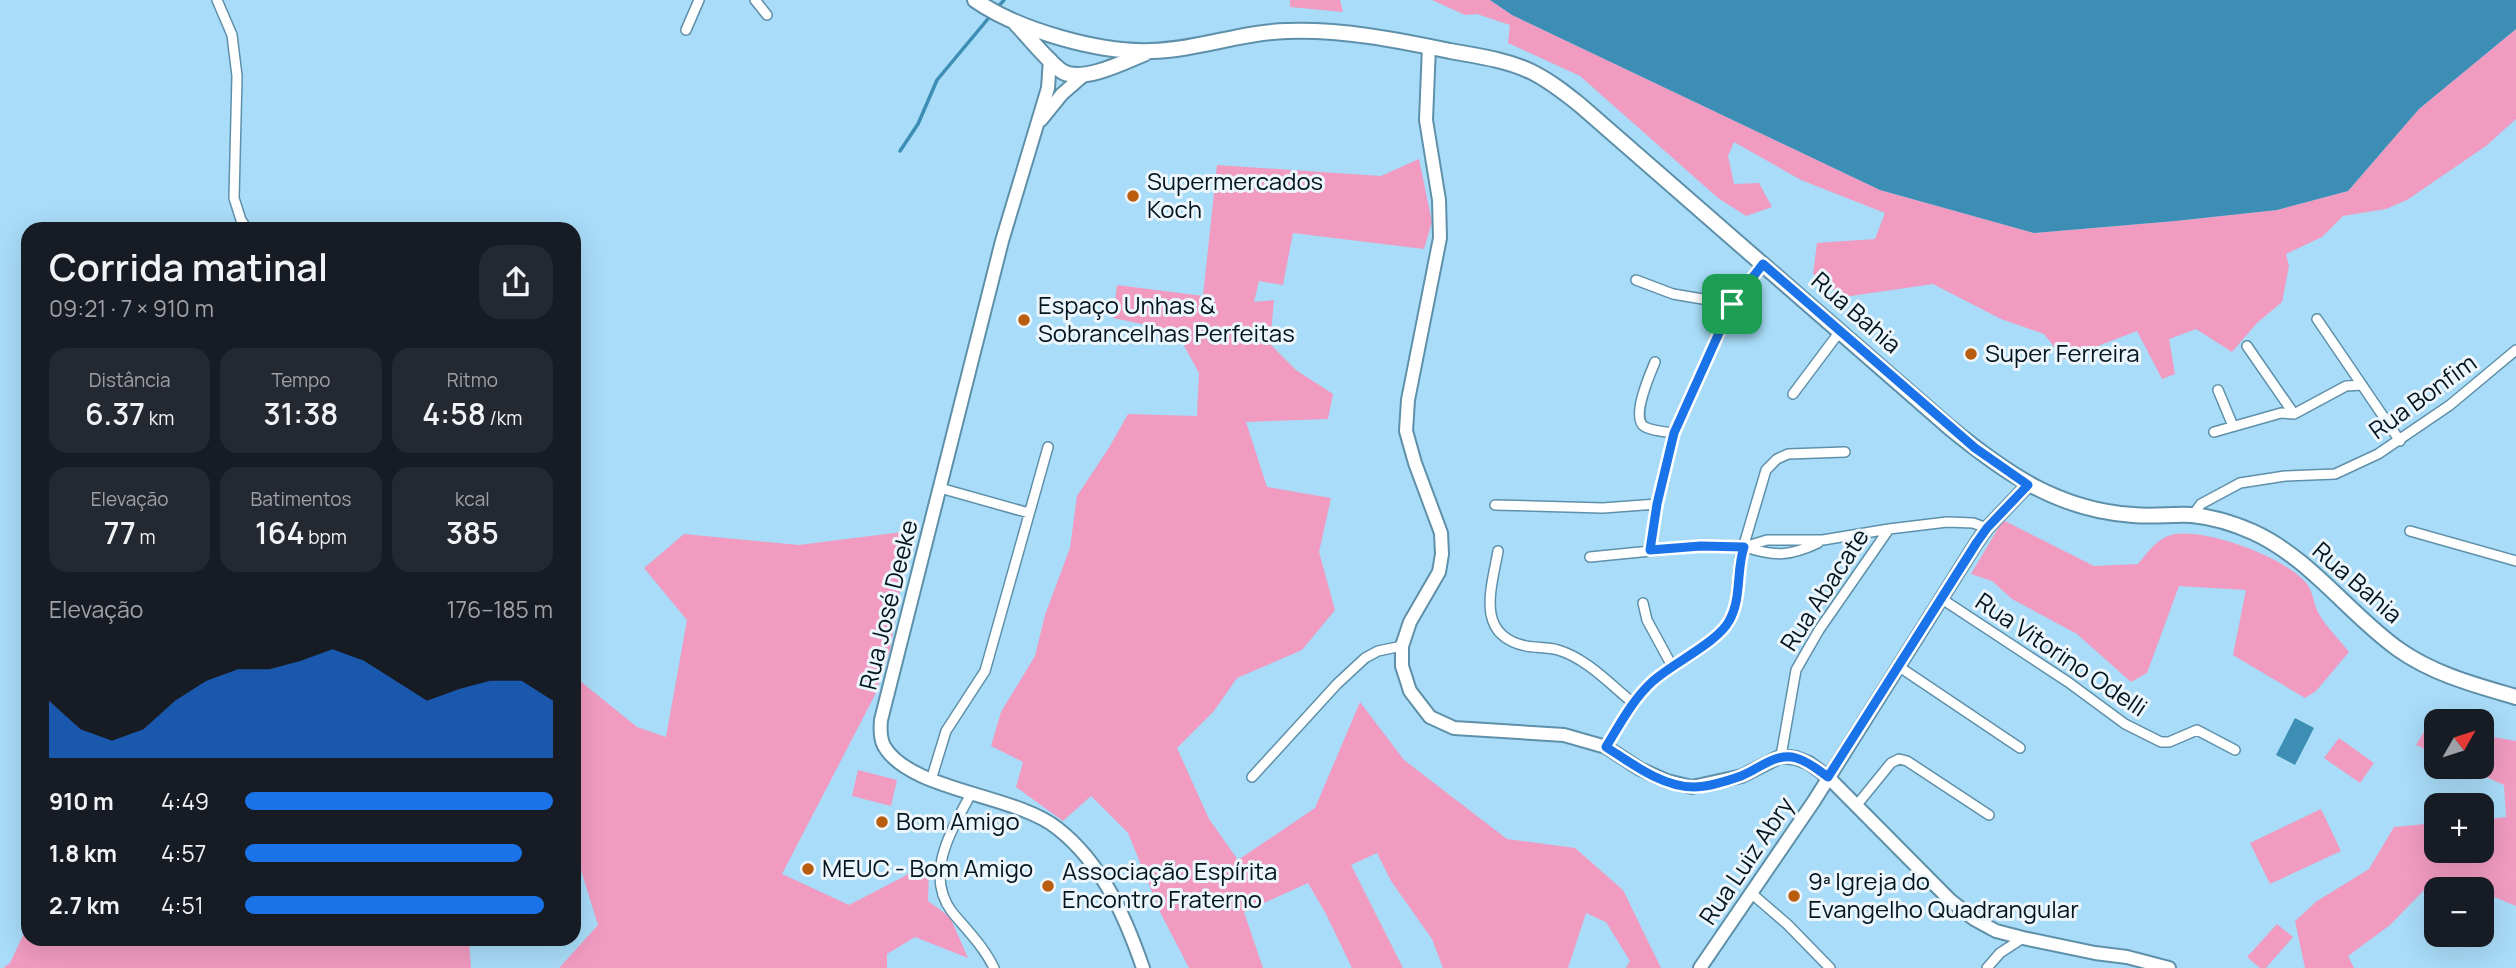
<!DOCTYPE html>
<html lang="pt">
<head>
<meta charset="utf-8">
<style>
  :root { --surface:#171b24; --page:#242831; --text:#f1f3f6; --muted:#9ea1a6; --accent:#1a73e8 }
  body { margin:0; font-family:Manrope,sans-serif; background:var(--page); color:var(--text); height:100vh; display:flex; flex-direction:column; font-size:26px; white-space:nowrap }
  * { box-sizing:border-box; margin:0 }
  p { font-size:23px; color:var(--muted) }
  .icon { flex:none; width:38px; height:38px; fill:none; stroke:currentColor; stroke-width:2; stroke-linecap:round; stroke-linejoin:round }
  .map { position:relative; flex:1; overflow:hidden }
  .sheet { position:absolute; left:21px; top:222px; width:560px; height:724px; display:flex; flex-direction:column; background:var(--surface); border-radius:21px; box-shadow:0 7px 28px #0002 }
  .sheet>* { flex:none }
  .needle { width:46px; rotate:51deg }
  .fabs { position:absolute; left:2424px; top:709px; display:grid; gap:14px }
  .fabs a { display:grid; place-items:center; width:70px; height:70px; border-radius:14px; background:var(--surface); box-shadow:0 7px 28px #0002; font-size:35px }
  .pin { position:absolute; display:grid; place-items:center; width:60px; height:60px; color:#fff; margin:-30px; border-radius:14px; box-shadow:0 4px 10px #0006 }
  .round { display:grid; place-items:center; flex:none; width:74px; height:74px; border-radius:21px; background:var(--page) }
  .headline { display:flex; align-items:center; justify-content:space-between; height:119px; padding:0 28px }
  h1 { font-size:38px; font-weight:600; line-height:52px }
  .figures { display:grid; grid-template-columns:repeat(3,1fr); gap:10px; height:119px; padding:7px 28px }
  .figures div { display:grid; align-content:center; border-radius:18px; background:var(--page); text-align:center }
  .figures b { font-size:30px; font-weight:600 }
  .figures small { font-size:19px; font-weight:400 }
  .figures p { font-size:19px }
  .chart { height:196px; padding:14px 28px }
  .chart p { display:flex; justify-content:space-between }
  .chart svg { width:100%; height:126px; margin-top:7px; fill:var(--accent); opacity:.7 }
  ul { padding:0 28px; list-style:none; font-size:23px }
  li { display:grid; grid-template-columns:112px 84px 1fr; align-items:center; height:52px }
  li i { height:18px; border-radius:9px; background:var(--accent) }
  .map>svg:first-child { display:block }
</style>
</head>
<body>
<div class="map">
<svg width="2516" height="968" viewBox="0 0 2516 968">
  <rect width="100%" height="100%" fill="#a8dcf8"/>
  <path fill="#f19bc1" d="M 1290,0 L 1340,0 L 1343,12 L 1290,7 Z
    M 1432,0 L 1490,0 L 1512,15 L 1880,190 L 2034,233 L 2175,221 L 2277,210 L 2348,191 L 2419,109 L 2516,29 L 2516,119 L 2486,146 L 2407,200 L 2386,209 L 2343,216 L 2322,237 L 2286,254 L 2289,266 L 2282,302 L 2257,323 L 2232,352 L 2196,329 L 2169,339 L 2175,374 L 2162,379 L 2137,331 L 2064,359 L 2044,334 L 2001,319 L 1933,284 L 1844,297 L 1813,274 L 1817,243 L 1875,239 L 1885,213 L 1801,180 L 1734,142 L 1728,156 L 1734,184 L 1759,183 L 1772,207 L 1746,216 L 1718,198 L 1580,76 L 1508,43 L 1510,25 L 1477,14 L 1465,15 Z
    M 1419,159 L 1432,222 L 1424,249 L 1293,233 L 1283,285 L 1259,281 L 1254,302 L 1274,300 L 1270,344 L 1296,370 L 1333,394 L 1328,419 L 1246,422 L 1267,487 L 1331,498 L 1319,552 L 1335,610 L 1302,650 L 1237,678 L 1214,711 L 1177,748 L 1209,819 L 1238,860 L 1315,808 L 1360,702 L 1404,760 L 1507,839 L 1575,848 L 1623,890 L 1661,968 L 1626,968 L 1630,961 L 1606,922 L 1586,913 L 1568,968 L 1443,968 L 1432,939 L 1391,881 L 1377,853 L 1351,865 L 1403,968 L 1352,968 L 1326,914 L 1308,883 L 1244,912 L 1263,968 L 1189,968 L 1161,914 L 1128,833 L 1091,796 L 1063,821 L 1016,787 L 1023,762 L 991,746 L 1001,712 L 1035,656 L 1045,615 L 1070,548 L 1077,496 L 1110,446 L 1128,414 L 1197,416 L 1199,373 L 1176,331 L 1113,318 L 1117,285 L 1203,296 L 1217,165 L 1381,176 Z
    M 2003,520 L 2094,566 L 2138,564 C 2148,552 2158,537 2175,534 C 2209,529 2285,557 2307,584 C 2313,592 2314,605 2319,614 C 2327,628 2340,640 2349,652 L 2316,691 L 2305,698 L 2233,655 L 2246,590 L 2179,586 L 2147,673 L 2131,682 L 2077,634 L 2012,599 L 1992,581 L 1971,574 Z
    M 910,531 L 890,650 L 876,693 L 782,874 L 849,905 L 905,876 L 914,869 L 929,868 L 928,901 L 950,917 L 968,958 L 915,937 L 887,954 L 887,968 L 559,968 L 598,925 L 574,848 L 574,676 L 637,727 L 666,737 L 687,620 L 644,568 L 684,534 L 799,545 Z
    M 2461,713 L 2468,721 L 2436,721 L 2436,754 L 2416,745 L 2435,714 Z
    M 2482,735 L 2516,741 L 2516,906 L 2482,892 L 2482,889 L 2434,880 L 2390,925 L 2348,956 L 2354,968 L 2305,968 L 2295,921 L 2317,901 L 2369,869 L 2394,827 L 2436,823 L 2436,850 L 2482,850 L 2482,820 L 2506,817 L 2504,785 L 2464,767 L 2482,766 Z
    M 2339,738 L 2374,763 L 2360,783 L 2324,758 Z
    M 858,770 L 897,780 L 891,806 L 852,796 Z
    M 2321,809 L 2341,851 L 2270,884 L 2250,843 Z
    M 2277,924 L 2293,937 L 2266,968 L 2260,968 L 2247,957 Z
    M 28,925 L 28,940 L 469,940 L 471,968 L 3,968 L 10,963 Z"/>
  <path fill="#3c8eb4" d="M 1490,0 L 2516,0 L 2516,29 L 2419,109 L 2348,191 L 2277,210 L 2175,221 L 2034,233 L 1880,190 L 1512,15 Z
    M 2295,718 L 2314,728 L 2295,765 L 2276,755 Z"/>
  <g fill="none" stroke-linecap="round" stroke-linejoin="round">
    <path stroke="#3c8eb4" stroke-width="3.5" d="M 997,8 L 1004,0
      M 900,151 L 918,124 L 937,80 L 992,14"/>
    <defs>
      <path id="minor" d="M 217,0 L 232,35 L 237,76 L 234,198 L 241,220 L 247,229
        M 755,0 L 767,15
        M 686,30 L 699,0
        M 1636,280 L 1673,294 L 1732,304
        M 2317,319 L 2400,441
        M 2247,346 L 2294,414
        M 1655,362 C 1650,374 1630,419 1645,427 C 1653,431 1666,432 1674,433
        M 2218,390 L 2233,426
        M 1793,394 L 1841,330
        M 2214,432 L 2281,413 L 2294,414 L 2346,386 L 2362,385
        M 940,488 L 1029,513
        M 1495,505 L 1603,508 L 1657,504
        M 2193,515 L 2201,504 L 2240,483 L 2285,476 L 2335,474 L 2378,454 L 2450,405 L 2516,350
        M 2410,531 L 2516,561
        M 1745,547 C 1776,557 1790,556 1818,543
        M 1650,550 L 1657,504 L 1674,433 L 1732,304 L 1763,264
        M 1498,551 C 1492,587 1474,635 1526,646 C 1536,648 1548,647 1558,650 C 1586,658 1611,685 1633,703
        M 1590,557 L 1701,546 L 1744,547 L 1767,540 L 1823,540 L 1889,529 L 1947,522 L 1973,523 L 1987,528
        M 1942,599 L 2068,682 L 2125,724 L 2161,742 L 2169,742 L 2197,730 L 2235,750
        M 1643,603 L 1647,620 L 1672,666
        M 1898,666 L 2020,748
        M 1606,747 L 1633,703 L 1652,682 L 1714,637 L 1729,623 L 1735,607 L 1740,558 L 1766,470 L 1777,459 L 1788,454 L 1845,452
        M 1781,756 L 1796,670 L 1819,630 L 1889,529
        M 1252,777 L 1337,684 L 1365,658 L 1378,651 L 1402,646
        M 931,780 L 946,731 L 985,671 L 1048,447
        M 972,792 C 953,828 923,873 952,912 C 967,930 984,947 994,968
        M 1856,806 L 1891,763 L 1899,759 L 1907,761 L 1989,815
        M 1751,893 L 1787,924 L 1830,968
        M 1987,968 L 2000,953 L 2023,938"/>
      <path id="tertiary" d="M 1429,46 L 1426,120 L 1439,200 L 1440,238 L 1408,400 L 1406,431 L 1415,463 L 1441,533 L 1442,554 L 1439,572 L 1410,622 L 1402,646 L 1402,666 L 1410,691 L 1430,717 L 1454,728 L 1564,735 L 1606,747 L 1640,769 L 1667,781 L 1692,787 L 1742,776 L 1781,756 L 1796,758 L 1809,763 L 1828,777 L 1950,900 L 1974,919 L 1996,931 L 2023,938 L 2095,953 L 2127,957 L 2169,968
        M 1050,59 L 1048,88 L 1002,241 L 881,720 C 880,730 880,738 884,746 C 910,791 1014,794 1057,828 C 1102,863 1125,916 1143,968
        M 1041,120 L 1062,94 L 1085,74
        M 1700,968 L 1814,801 L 1977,542 L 1987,528 L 2028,485"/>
      <path id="primary" d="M 975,0 C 1018,30 1099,53 1151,51 C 1197,50 1242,32 1287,31 C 1342,29 1397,40 1450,51 C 1478,56 1507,60 1532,72 C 1550,81 1565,93 1580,105 L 1949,427 C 2005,473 2058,510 2133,515 C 2153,517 2172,514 2192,515 C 2212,517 2235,524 2253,532 C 2310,558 2348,613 2398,649 C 2433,674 2475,685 2516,697
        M 1016,24 C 1028,36 1050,64 1063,72 C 1084,83 1126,61 1146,53"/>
    </defs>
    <use href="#minor" stroke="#5f90aa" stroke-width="12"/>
    <use href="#tertiary" stroke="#5f90aa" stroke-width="16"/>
    <use href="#primary" stroke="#5f90aa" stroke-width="18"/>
    <use href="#minor" stroke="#fff" stroke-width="9"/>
    <use href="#tertiary" stroke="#fff" stroke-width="12"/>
    <use href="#primary" stroke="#fff" stroke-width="14"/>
  </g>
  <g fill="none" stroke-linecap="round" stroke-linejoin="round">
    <defs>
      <path id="route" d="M 1763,264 L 1975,448 L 2028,485 L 1987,528 L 1977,542 L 1828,777 C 1818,770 1808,761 1796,758 C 1776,752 1759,769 1741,776 C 1727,781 1709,787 1694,787 C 1662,787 1631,763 1606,747 C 1620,724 1633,699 1653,681 C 1673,663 1718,642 1729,621 C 1742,599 1736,570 1744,547 L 1701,546 L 1650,550 L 1657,504 L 1674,433 L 1732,304 Z"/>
    </defs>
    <use href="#route" stroke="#fff" stroke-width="14"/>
    <use href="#route" stroke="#1a73e8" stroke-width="9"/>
  </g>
  <g fill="#b95c0d" stroke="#ecf6fc" stroke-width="2.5">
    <circle cx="1133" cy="196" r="7"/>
    <circle cx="1024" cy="320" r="7"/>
    <circle cx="1971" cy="354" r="7"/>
    <circle cx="882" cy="822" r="7"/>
    <circle cx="808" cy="869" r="7"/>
    <circle cx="1048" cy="886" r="7"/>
    <circle cx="1794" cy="896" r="7"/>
  </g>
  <g text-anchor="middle" stroke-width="6" stroke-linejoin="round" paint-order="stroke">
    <g font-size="24" fill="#031620" stroke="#ecf6fc" text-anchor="start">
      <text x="1147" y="190">Supermercados<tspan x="1147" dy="28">Koch</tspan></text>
      <text x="1038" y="314">Espaço Unhas &amp;<tspan x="1038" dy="28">Sobrancelhas Perfeitas</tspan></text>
      <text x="1985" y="362">Super Ferreira</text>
      <text x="896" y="830">Bom Amigo</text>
      <text x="822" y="877">MEUC - Bom Amigo</text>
      <text x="1062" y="880">Associação Espírita<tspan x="1062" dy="28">Encontro Fraterno</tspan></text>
      <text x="1808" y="890">9ª Igreja do<tspan x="1808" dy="28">Evangelho Quadrangular</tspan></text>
    </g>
    <g font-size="24" fill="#031620" stroke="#ecf6fc">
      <text transform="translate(1856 313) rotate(41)" y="8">Rua Bahia</text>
      <text transform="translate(2423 397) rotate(-36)" y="8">Rua Bonfim</text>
      <text transform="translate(2357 583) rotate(41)" y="8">Rua Bahia</text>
      <text transform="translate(1825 590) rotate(-57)" y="8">Rua Abacate</text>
      <text transform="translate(889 605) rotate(-76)" y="8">Rua José Deeke</text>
      <text transform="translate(2061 655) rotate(34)" y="8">Rua Vitorino Odelli</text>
      <text transform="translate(1747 861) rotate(-56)" y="8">Rua Luiz Abry</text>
    </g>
  </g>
</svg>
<div class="fabs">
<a><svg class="needle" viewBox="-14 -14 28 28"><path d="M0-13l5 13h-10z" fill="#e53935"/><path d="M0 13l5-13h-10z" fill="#9ea1a6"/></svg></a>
<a>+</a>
<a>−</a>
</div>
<div class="pin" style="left:1732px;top:304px;background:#1e9e55"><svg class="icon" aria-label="arrive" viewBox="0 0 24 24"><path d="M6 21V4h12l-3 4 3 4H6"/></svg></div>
<section class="sheet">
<div class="headline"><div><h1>Corrida matinal</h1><p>09:21 · 7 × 910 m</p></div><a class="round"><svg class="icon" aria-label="share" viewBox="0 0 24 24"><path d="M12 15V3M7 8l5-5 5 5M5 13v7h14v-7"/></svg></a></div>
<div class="figures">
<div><p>Distância</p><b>6.37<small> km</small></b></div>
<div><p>Tempo</p><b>31:38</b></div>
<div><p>Ritmo</p><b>4:58<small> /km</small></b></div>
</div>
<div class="figures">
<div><p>Elevação</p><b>77<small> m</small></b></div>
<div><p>Batimentos</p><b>164<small> bpm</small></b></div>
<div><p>kcal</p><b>385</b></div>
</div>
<div class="chart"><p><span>Elevação</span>176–185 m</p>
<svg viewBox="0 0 160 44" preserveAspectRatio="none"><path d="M0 44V24L10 34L20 38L30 34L40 24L50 17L60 13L70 13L80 10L90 6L100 10L110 17L120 24L130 20L140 17L150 17L160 24V44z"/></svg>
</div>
<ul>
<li><b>910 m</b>4:49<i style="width:100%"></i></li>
<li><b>1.8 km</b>4:57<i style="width:90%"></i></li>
<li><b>2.7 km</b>4:51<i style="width:97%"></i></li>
</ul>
</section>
</div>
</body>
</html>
